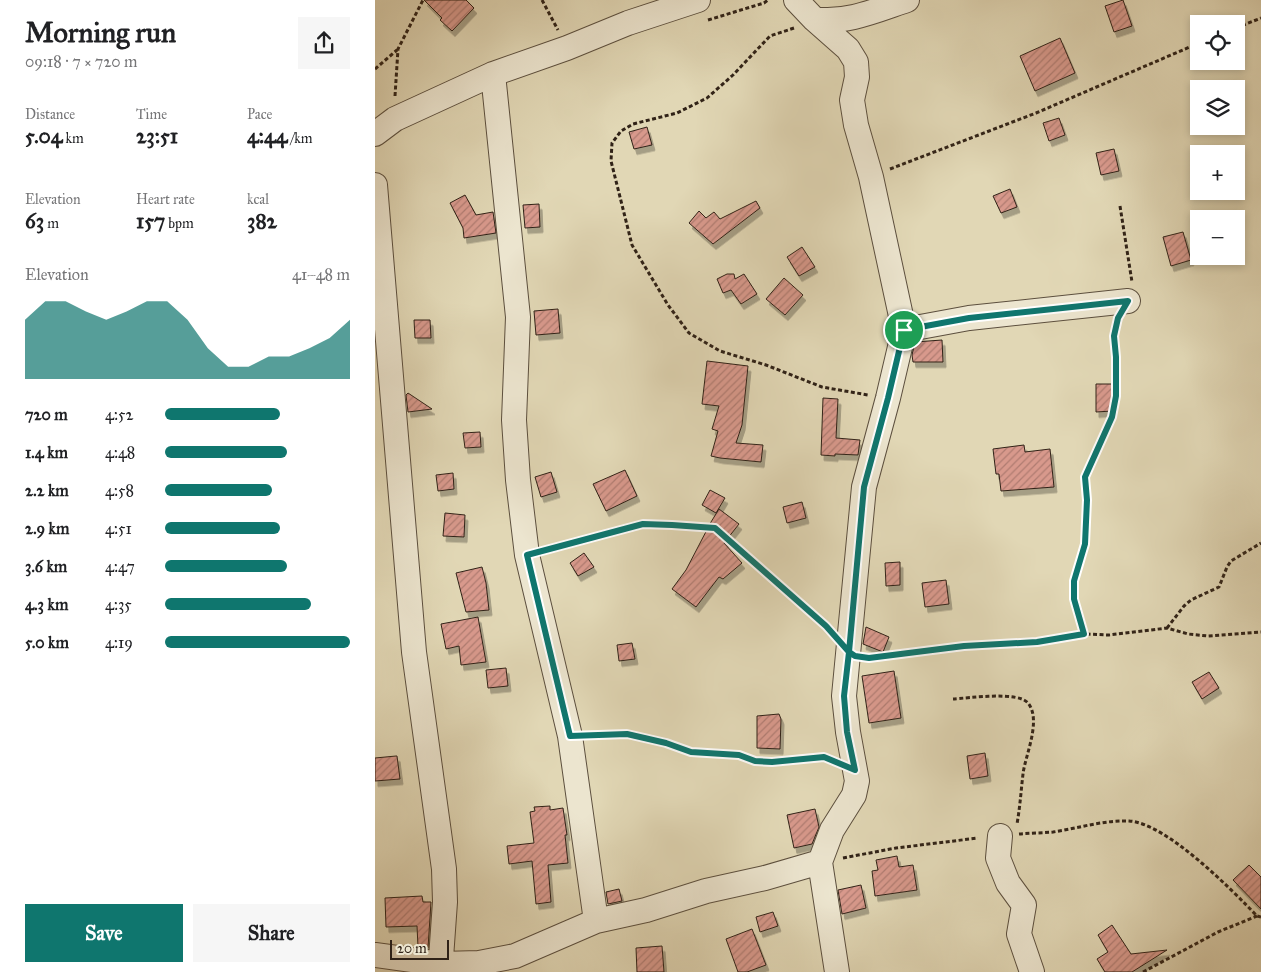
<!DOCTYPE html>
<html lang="en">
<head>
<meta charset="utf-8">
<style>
  :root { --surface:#fff; --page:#f6f6f6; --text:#202124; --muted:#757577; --accent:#0f766e }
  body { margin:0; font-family:"IM FELL Great Primer",serif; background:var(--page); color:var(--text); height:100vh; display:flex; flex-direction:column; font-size:19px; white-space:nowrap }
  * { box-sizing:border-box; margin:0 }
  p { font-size:16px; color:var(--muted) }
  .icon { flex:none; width:28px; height:28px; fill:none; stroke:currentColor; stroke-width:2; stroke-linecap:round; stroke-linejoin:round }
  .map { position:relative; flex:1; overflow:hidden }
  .sheet { display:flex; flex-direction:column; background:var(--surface); width:375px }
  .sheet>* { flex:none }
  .controls { position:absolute; left:815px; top:15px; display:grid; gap:10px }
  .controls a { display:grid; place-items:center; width:55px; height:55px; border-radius:0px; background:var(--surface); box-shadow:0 2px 8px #0003; font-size:25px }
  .scale { position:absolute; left:15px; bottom:12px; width:59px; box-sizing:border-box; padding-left:5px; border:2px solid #302217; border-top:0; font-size:14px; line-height:18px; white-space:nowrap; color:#302217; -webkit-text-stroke:4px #ece5cf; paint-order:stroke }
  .pin { position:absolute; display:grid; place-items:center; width:42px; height:42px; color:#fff; margin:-21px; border:2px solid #fff; border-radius:50%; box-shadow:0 1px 5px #0007 }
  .round { display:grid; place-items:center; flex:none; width:52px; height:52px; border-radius:0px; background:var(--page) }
  .overview { display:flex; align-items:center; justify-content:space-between; height:85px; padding:0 25px }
  h1 { font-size:28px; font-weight:700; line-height:38px }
  .stats { display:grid; grid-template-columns:repeat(3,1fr); gap:8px; height:85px; padding:5px 25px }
  .stats div { display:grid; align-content:center }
  .stats b { font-size:21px; font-weight:700 }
  .stats small { font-size:14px; font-weight:400 }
  .stats p { font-size:14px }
  .chart { height:140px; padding:10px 25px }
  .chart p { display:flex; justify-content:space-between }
  .chart svg { width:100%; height:90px; margin-top:5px; fill:var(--accent); opacity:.7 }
  .action { display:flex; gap:10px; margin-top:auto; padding:10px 25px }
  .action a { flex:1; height:58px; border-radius:0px; background:var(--accent); color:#fff; font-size:20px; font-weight:700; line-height:58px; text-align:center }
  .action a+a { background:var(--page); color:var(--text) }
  ul { padding:0 25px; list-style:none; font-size:16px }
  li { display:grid; grid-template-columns:80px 60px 1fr; align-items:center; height:38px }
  li i { height:12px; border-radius:6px; background:var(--accent) }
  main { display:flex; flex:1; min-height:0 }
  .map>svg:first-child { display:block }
</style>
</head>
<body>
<main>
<section class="sheet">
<div class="overview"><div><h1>Morning run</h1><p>09:18 · 7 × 720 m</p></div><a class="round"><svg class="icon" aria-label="share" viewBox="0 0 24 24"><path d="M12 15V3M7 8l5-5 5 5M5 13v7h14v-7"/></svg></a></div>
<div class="stats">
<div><p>Distance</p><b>5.04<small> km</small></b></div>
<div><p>Time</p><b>23:51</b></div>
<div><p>Pace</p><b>4:44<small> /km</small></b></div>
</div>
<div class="stats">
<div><p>Elevation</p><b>63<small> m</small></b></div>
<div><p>Heart rate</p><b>157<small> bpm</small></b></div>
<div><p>kcal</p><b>382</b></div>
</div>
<div class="chart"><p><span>Elevation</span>41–48 m</p>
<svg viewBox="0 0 160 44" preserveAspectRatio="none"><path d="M0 44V15L10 6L20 6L30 11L40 15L50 11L60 6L70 6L80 15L90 29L100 38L110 38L120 33L130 33L140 29L150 24L160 15V44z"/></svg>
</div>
<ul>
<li><b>720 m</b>4:52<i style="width:62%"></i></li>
<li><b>1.4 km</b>4:48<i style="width:66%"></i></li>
<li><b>2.2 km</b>4:58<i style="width:58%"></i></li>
<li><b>2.9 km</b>4:51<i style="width:62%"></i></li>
<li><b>3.6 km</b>4:47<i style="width:66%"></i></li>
<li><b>4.3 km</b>4:35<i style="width:79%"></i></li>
<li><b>5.0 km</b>4:19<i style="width:100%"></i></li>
</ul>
<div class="action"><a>Save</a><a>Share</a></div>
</section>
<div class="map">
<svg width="886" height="972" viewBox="0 0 886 972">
  <defs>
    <pattern id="building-hatch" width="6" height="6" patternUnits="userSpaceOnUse" patternTransform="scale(1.25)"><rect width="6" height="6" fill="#d8998c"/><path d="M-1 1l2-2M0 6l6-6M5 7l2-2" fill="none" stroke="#b07c71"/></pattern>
    <filter id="shadow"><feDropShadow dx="3" dy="5.5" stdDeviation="0" flood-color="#0004"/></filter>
  </defs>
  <rect width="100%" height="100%" fill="#e1d7b5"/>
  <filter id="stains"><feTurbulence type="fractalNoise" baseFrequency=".004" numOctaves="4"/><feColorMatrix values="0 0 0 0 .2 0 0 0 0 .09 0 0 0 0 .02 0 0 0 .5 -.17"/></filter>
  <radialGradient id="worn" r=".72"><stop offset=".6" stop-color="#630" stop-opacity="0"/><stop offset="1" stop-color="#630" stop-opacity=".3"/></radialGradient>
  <path fill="url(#building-hatch)" stroke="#302217" filter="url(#shadow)" d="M 49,0 L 91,0 L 99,8 L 77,31 L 65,20 L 67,18 Z
    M 748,0 L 757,26 L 739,32 L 730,6 Z
    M 685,38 L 700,73 L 660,91 L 645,56 Z
    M 684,118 L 690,135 L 674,141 L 668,123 Z
    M 272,127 L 277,145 L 259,149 L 254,132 Z
    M 739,149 L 744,171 L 726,175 L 721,153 Z
    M 635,189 L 642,207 L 626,213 L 618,196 Z
    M 90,195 L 101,215 L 118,212 L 121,233 L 89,238 L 88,228 L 75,203 Z
    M 381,201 L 385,208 L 338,244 L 314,223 L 324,211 L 331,218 L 339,212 L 345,219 Z
    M 164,204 L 165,227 L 150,228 L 148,205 Z
    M 808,232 L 816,260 L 796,266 L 788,237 Z
    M 427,247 L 440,267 L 424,276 L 412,257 Z
    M 352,274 L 359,274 L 360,279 L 369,274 L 382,294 L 366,304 L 356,290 L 348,293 L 342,279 Z
    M 409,278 L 428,295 L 410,315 L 391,299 Z
    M 183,309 L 185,333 L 161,335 L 159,311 Z
    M 39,320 L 55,320 L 56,338 L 40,338 Z
    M 567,340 L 568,362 L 538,362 L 537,355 L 540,342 Z
    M 332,361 L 373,366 L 367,425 L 361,443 L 388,445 L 386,462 L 345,458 L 336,456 L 343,431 L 337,429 L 344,406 L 327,404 Z
    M 721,384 L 737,384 L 737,411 L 721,412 Z
    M 33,393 L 57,409 L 33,412 L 31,395 Z
    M 448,398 L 463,399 L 461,438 L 485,440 L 483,455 L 460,454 L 460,456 L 446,455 Z
    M 105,432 L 106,447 L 90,448 L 88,433 Z
    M 649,445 L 650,452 L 675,449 L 679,487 L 626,491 L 624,474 L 621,474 L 618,449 Z
    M 250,470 L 262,496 L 231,511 L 218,484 Z
    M 176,472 L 182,492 L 166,497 L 160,477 Z
    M 78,473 L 79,489 L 63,491 L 61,475 Z
    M 335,490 L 350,498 L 341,513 L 327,505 Z
    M 427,502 L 431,518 L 412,523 L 408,507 Z
    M 344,509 L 364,524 L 349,543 L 367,563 L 348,579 L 344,577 L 321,607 L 297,589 L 311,570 L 336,522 Z
    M 70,513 L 90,515 L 89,537 L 68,536 Z
    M 209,553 L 219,567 L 203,576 L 195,563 Z
    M 525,562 L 525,585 L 511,586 L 510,563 Z
    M 107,567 L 111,583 L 114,610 L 91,612 L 81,573 Z
    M 571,580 L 574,604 L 550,607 L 547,583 Z
    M 103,617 L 111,662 L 86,665 L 84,646 L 71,649 L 66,624 Z
    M 491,627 L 514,637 L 508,652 L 488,644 Z
    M 257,643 L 260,659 L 244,661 L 242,645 Z
    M 131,668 L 133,686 L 113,688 L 111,670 Z
    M 519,671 L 526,718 L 494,723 L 487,676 Z
    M 834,672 L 844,688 L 827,699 L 817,682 Z
    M 404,714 L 406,719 L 405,749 L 382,748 L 382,716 Z
    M 610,753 L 613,776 L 595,779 L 592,756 Z
    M 21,756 L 22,756 L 25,779 L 0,781 L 0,758 Z
    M 175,806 L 175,810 L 188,808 L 192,835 L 190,835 L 193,863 L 173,865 L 176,902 L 161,904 L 157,861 L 134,864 L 132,846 L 159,843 L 155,812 L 160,811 L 159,807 Z
    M 440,809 L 444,827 L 437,844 L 419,848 L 412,815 Z
    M 522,856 L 524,867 L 538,865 L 542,890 L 500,896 L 497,871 L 503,870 L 501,860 Z
    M 874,865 L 886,877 L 886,909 L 858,880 Z
    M 486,885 L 491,908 L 467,914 L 463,890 Z
    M 244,889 L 247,901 L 233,904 L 231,892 Z
    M 47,896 L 48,902 L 56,902 L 53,948 L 43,947 L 42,926 L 11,927 L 10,898 Z
    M 398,912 L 403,926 L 385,932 L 381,917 Z
    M 737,925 L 756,954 L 792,950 L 757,972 L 730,972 L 722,959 L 733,952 L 723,935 Z
    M 377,929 L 391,965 L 372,972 L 363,972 L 351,939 Z
    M 287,946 L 289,972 L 262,972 L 261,948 Z"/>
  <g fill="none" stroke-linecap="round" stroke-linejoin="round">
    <defs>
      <path id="minor" d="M 421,0 L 439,19 L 473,49 L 481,62 L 482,77 L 477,100 L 481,125 L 496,177 L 529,330 L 513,398 L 489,487 L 469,696 L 473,732 L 482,781 L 479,795 L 457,830 L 445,862 L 462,972
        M 439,19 C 471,24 502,10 532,0
        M 118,74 L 143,317 L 139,420 L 143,480 L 152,555 L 195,736 L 221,921
        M 0,134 L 20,119 L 118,74 L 192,48 L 253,23 L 323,0
        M 0,185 L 39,652 L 69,869 L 70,902 L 65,972
        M 529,330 L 594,318 L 753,301
        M 625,836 L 623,858 L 633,883 L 649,905 L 644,934 L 657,972
        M 0,955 L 66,964 L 104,963 L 140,956 L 221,921 L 271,910 L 331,891 L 390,878 L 445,862"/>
    </defs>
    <use href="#minor" stroke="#5c4f3e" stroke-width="26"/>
    <path stroke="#302217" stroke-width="3" stroke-dasharray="4 2.5" stroke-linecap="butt" d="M 167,0 L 183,30
      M 333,20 L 389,3 L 393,0
      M 419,28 L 395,36 L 358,75 L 332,98 L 302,113 L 258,124 L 246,131 L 237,143 L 236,161 L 257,245 L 293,305 L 314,333 L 345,351 L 391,365 L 447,387 L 493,395
      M 861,28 L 886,18
      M 0,69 L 22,50
      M 20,96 L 23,49 L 48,0
      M 515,169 L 661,113 L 824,43
      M 745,206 L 757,282
      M 171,550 L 268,524 L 297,525 L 340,528 L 453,628
      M 792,628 L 809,606 L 816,600 L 844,587 L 852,567 L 856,561 L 886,543
      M 709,634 L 699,599 L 699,581 L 710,543 L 712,501 L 710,477 L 737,417 L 741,396 L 741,357 L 739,336 L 742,322
      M 492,657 L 523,655 L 589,646 L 661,642 L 709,634 L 734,635 L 792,628 L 813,634 L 833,636 L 886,632
      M 578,699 C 594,698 643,691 653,703 C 667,720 650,756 648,774 C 646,791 645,807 642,824
      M 216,736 L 252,734 L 291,743 L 316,752 L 364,755 L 380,761 L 397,762 L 441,757 L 449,757 L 457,760
      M 644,834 C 655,833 667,833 678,832 C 704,828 729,820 754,821 C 791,823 856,889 882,916 L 886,917
      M 468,858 L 521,848 L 603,838
      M 768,972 L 843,932 L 882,916"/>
    <use href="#minor" stroke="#ece5cf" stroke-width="24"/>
  </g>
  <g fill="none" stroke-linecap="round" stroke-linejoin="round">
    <defs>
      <path id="route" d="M 529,330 L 513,398 L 489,487 L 474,652 L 451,626 L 340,528 L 297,525 L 268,524 L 152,555 L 195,736 L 252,734 L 291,743 L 316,752 L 364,755 L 380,761 L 397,762 L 449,757 L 480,770 L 472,732 L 469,696 L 474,652 L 480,656 L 494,658 L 589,646 L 662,642 L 709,634 L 699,599 L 699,581 L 710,544 L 712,500 L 710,477 L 737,417 L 741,396 L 741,357 L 739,336 L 743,318 L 753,301 L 594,318 L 529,330"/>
    </defs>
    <use href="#route" stroke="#fff" stroke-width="10"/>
    <use href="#route" stroke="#0f766e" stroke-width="6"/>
  </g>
  <rect width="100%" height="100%" filter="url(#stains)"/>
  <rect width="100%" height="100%" fill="url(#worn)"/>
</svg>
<div class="controls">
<a><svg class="icon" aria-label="locate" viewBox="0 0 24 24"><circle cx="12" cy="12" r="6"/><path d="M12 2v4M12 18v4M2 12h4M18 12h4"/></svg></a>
<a><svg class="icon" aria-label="layers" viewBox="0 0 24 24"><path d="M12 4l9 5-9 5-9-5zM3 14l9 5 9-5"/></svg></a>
<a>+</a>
<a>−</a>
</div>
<div class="scale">20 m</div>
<div class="pin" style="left:529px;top:330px;background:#1e9e55"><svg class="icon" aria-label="arrive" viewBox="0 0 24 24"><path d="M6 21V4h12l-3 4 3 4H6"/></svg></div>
</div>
</main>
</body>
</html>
